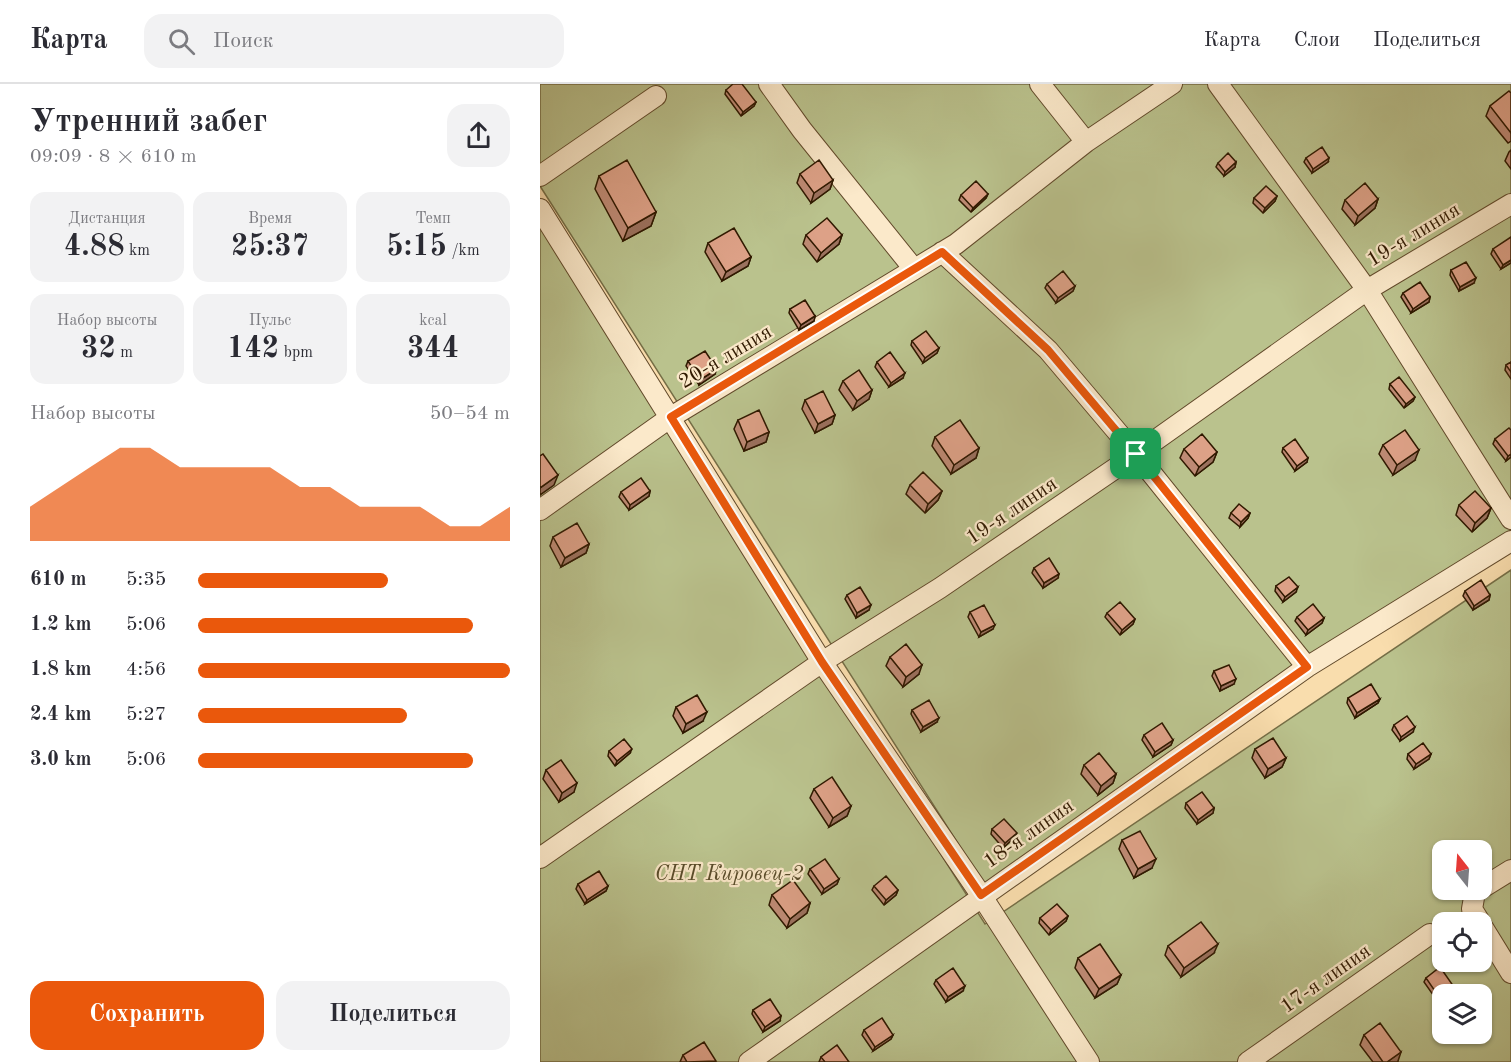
<!DOCTYPE html>
<html lang="ru">
<head>
<meta charset="utf-8">
<style>
  :root { --surface:#fff; --page:#f2f2f3; --text:#2b2b33; --muted:#7c7c81; --line:#e1e1e2; --accent:#ea580c }
  body { margin:0; font-family:"Old Standard TT",serif; background:var(--page); color:var(--text); height:100vh; display:flex; flex-direction:column; font-size:22px; white-space:nowrap }
  * { box-sizing:border-box; margin:0 }
  p { font-size:20px; color:var(--muted) }
  .icon { flex:none; width:33px; height:33px; fill:none; stroke:currentColor; stroke-width:2; stroke-linecap:round; stroke-linejoin:round }
  .map { position:relative; flex:1; overflow:hidden }
  .side { display:flex; flex-direction:column; background:var(--surface); width:540px }
  .side>* { flex:none }
  .needle { width:39px; rotate:343deg }
  .tools { position:absolute; left:892px; top:756px; display:grid; gap:12px }
  .tools a { display:grid; place-items:center; width:60px; height:60px; border-radius:12px; background:var(--surface); box-shadow:0 2px 4px #0004; font-size:30px }
  .pin { position:absolute; display:grid; place-items:center; width:51px; height:51px; color:#fff; margin:-26px; border-radius:12px; box-shadow:0 3px 9px #0006 }
  .round { display:grid; place-items:center; flex:none; width:63px; height:63px; border-radius:18px; background:var(--page) }
  .summary { display:flex; align-items:center; justify-content:space-between; height:102px; padding:0 30px }
  h1 { font-size:33px; font-weight:600; line-height:45px }
  .metrics { display:grid; grid-template-columns:repeat(3,1fr); gap:9px; height:102px; padding:6px 30px }
  .metrics div { display:grid; align-content:center; border-radius:15px; background:var(--page); text-align:center }
  .metrics b { font-size:30px; font-weight:600 }
  .metrics small { font-size:16px; font-weight:400 }
  .metrics p { font-size:16px }
  .chart { height:168px; padding:12px 30px }
  .chart p { display:flex; justify-content:space-between }
  .chart svg { width:100%; height:108px; margin-top:6px; fill:var(--accent); opacity:.7 }
  .action { display:flex; gap:12px; margin-top:auto; padding:12px 30px }
  .action a { flex:1; height:69px; border-radius:18px; background:var(--accent); color:#fff; font-size:24px; font-weight:600; line-height:69px; text-align:center }
  .action a+a { background:var(--page); color:var(--text) }
  ul { padding:0 30px; list-style:none; font-size:20px }
  li { display:grid; grid-template-columns:96px 72px 1fr; align-items:center; height:45px }
  li i { height:15px; border-radius:8px; background:var(--accent) }
  header { display:flex; align-items:center; gap:36px; box-sizing:border-box; height:84px; padding:0 30px; background:var(--surface); border-bottom:2px solid var(--line) }
  header strong { font-size:28px }
  nav { display:flex; gap:33px; margin-inline-start:auto; font-size:21px }
  .search { width:420px; height:54px; background:var(--page); display:flex; align-items:center; gap:15px; box-sizing:border-box; padding:0 21px; border-radius:18px; color:var(--muted); font-size:22px }
  main { display:flex; flex:1; min-height:0 }
  .map>svg:first-child { display:block }
</style>
</head>
<body>
<header>
<strong>Карта</strong>
<div class="search"><svg class="icon" aria-label="search" viewBox="0 0 24 24"><circle cx="10" cy="10" r="6"/><path d="M15 15l6 6"/></svg>Поиск</div>
<nav><a>Карта</a><a>Слои</a><a>Поделиться</a></nav>
</header>
<main>
<section class="side">
<div class="summary"><div><h1>Утренний забег</h1><p>09:09 · 8 × 610 m</p></div><a class="round"><svg class="icon" aria-label="share" viewBox="0 0 24 24"><path d="M12 15V3M7 8l5-5 5 5M5 13v7h14v-7"/></svg></a></div>
<div class="metrics">
<div><p>Дистанция</p><b>4.88<small> km</small></b></div>
<div><p>Время</p><b>25:37</b></div>
<div><p>Темп</p><b>5:15<small> /km</small></b></div>
</div>
<div class="metrics">
<div><p>Набор высоты</p><b>32<small> m</small></b></div>
<div><p>Пульс</p><b>142<small> bpm</small></b></div>
<div><p>kcal</p><b>344</b></div>
</div>
<div class="chart"><p><span>Набор высоты</span>50–54 m</p>
<svg viewBox="0 0 160 44" preserveAspectRatio="none"><path d="M0 44V30L10 22L20 14L30 6L40 6L50 14L60 14L70 14L80 14L90 22L100 22L110 30L120 30L130 30L140 38L150 38L160 30V44z"/></svg>
</div>
<ul>
<li><b>610 m</b>5:35<i style="width:61%"></i></li>
<li><b>1.2 km</b>5:06<i style="width:88%"></i></li>
<li><b>1.8 km</b>4:56<i style="width:100%"></i></li>
<li><b>2.4 km</b>5:27<i style="width:67%"></i></li>
<li><b>3.0 km</b>5:06<i style="width:88%"></i></li>
</ul>
<div class="action"><a>Сохранить</a><a>Поделиться</a></div>
</section>
<div class="map">
<svg width="971" height="978" viewBox="0 0 971 978">
  <rect width="100%" height="100%" fill="#f9ddad"/>
  <filter id="stains"><feTurbulence type="fractalNoise" baseFrequency=".00333" numOctaves="4"/><feColorMatrix values="0 0 0 0 .2 0 0 0 0 .09 0 0 0 0 .02 0 0 0 .5 -.17"/></filter>
  <radialGradient id="worn" r=".72"><stop offset=".6" stop-color="#630" stop-opacity="0"/><stop offset="1" stop-color="#630" stop-opacity=".3"/></radialGradient>
  <path fill="#bac28d" stroke="#756e46" stroke-width="1.5" fill-rule="evenodd" d="M 0,0 L 971,0 L 971,446 L 781,573 L 450,810 L 0,102 Z
    M 0,136 L 445,840 L 971,486 L 971,978 L 0,978 ZM 903,766 L 942,766 L 942,806 L 903,806 ZM 903,838 L 942,838 L 942,878 L 903,878 ZM 903,910 L 942,910 L 942,950 L 903,950 Z"/>
  <g fill="none" stroke-linecap="round" stroke-linejoin="round">
    <defs>
      <path id="minor" d="M 229,0 L 262,46 L 374,185
        M 500,0 L 546,58
        M 678,0 L 827,206 L 971,435
        M 0,92 L 116,12
        M 0,125 L 282,578 L 441,811 L 549,978
        M 402,168 L 508,266 L 596,370 L 767,583
        M 0,426 L 131,333 L 416,160 L 546,58 L 632,0
        M 0,774 L 282,578 L 400,504 L 589,375 L 827,206 L 971,120
        M 942,804 L 971,786
        M 939,806 L 935,808 L 932,825 L 940,838
        M 942,842 L 971,889
        M 209,978 L 767,583 L 971,457
        M 708,978 L 890,850"/>
    </defs>
    <use href="#minor" stroke="#624a2b" stroke-width="22"/>
    <use href="#minor" stroke="#fbe9ca" stroke-width="20"/>
  </g>
  <path fill="#be8a74" stroke="#301900" stroke-width="1.5" d="M 186,6 L 216,18 L 214,22 L 201,32 L 185,10 Z
    M 971,9 L 971,57 L 968,59 L 946,32 L 950,22 Z
    M 971,66 L 971,85 L 965,77 L 969,68 Z
    M 766,74 L 788,78 L 772,89 L 764,78 Z
    M 696,78 L 695,83 L 684,92 L 676,83 L 678,79 Z
    M 260,90 L 293,96 L 290,105 L 271,119 L 257,99 Z
    M 59,92 L 116,128 L 111,142 L 83,157 L 55,105 Z
    M 448,110 L 446,114 L 431,128 L 419,116 L 421,111 Z
    M 737,112 L 735,117 L 723,129 L 713,119 L 714,114 Z
    M 838,115 L 835,124 L 815,141 L 802,125 L 805,116 Z
    M 266,151 L 302,151 L 299,160 L 277,178 L 263,160 Z
    M 168,159 L 211,173 L 208,182 L 182,197 L 165,168 Z
    M 953,165 L 971,179 L 961,185 L 951,170 Z
    M 911,186 L 934,199 L 919,207 L 910,191 Z
    M 507,200 L 535,202 L 533,207 L 516,219 L 505,204 Z
    M 863,209 L 890,213 L 889,218 L 871,229 L 861,213 Z
    M 250,225 L 275,232 L 274,237 L 259,246 L 249,229 Z
    M 372,257 L 399,264 L 397,269 L 383,279 L 371,261 Z
    M 148,277 L 175,290 L 159,301 L 146,282 Z
    M 337,278 L 363,294 L 349,303 L 335,283 Z
    M 971,278 L 971,295 L 965,286 L 966,281 Z
    M 303,297 L 332,306 L 329,315 L 313,326 L 299,306 Z
    M 850,300 L 875,313 L 873,317 L 864,324 L 849,305 Z
    M 265,316 L 295,331 L 292,340 L 275,349 L 262,325 Z
    M 198,336 L 229,348 L 226,358 L 204,367 L 194,345 Z
    M 395,353 L 439,364 L 436,374 L 411,390 L 392,362 Z
    M 955,355 L 971,373 L 966,377 L 953,360 Z
    M 843,361 L 875,376 L 853,391 L 839,370 Z
    M 743,364 L 767,378 L 755,387 L 742,368 Z
    M 644,365 L 677,368 L 673,378 L 655,392 L 640,374 Z
    M 370,401 L 402,407 L 398,416 L 385,429 L 366,410 Z
    M 110,407 L 109,412 L 89,426 L 79,413 L 81,408 Z
    M 919,421 L 951,424 L 947,434 L 932,448 L 916,431 Z
    M 691,429 L 710,429 L 708,434 L 700,443 L 689,434 Z
    M 13,453 L 49,460 L 46,469 L 21,483 L 10,462 Z
    M 494,484 L 518,494 L 503,504 L 492,489 Z
    M 736,502 L 756,508 L 743,518 L 735,507 Z
    M 925,507 L 950,511 L 949,516 L 933,526 L 923,512 Z
    M 307,511 L 329,526 L 316,534 L 305,515 Z
    M 430,528 L 453,545 L 439,553 L 428,533 Z
    M 567,529 L 595,535 L 593,540 L 580,551 L 565,533 Z
    M 757,533 L 784,534 L 782,539 L 766,551 L 755,537 Z
    M 350,573 L 379,590 L 363,603 L 346,582 Z
    M 674,587 L 694,600 L 680,607 L 672,592 Z
    M 808,614 L 840,615 L 838,619 L 815,634 L 807,619 Z
    M 136,623 L 163,637 L 143,649 L 133,632 Z
    M 372,626 L 397,638 L 381,648 L 371,630 Z
    M 854,641 L 873,648 L 860,657 L 852,646 Z
    M 604,651 L 633,656 L 631,661 L 613,673 L 602,656 Z
    M 715,665 L 746,674 L 742,683 L 725,694 L 712,674 Z
    M 69,667 L 90,669 L 75,682 L 68,672 Z
    M 868,670 L 891,670 L 889,675 L 874,685 L 867,675 Z
    M 544,681 L 576,690 L 573,699 L 558,711 L 541,690 Z
    M 6,686 L 34,708 L 19,718 L 3,695 Z
    M 274,705 L 311,722 L 307,732 L 289,743 L 270,714 Z
    M 646,719 L 674,724 L 673,729 L 657,740 L 645,724 Z
    M 452,745 L 475,753 L 463,764 L 451,750 Z
    M 582,756 L 612,784 L 594,794 L 579,765 Z
    M 270,785 L 299,795 L 297,800 L 282,810 L 268,790 Z
    M 38,800 L 68,802 L 66,807 L 45,820 L 36,805 Z
    M 334,802 L 358,806 L 356,811 L 344,821 L 332,806 Z
    M 232,811 L 270,819 L 267,829 L 247,844 L 229,821 Z
    M 528,832 L 526,837 L 509,851 L 499,839 L 500,834 Z
    M 628,862 L 674,869 L 641,893 L 625,871 Z
    M 538,874 L 581,891 L 577,900 L 555,914 L 535,884 Z
    M 886,894 L 912,908 L 908,910 L 903,910 L 903,914 L 898,918 L 884,898 Z
    M 396,896 L 423,907 L 406,918 L 394,900 Z
    M 213,926 L 240,937 L 223,948 L 212,930 Z
    M 324,946 L 353,951 L 351,955 L 333,967 L 322,951 Z
    M 824,951 L 858,977 L 857,978 L 833,978 L 820,961 Z
    M 143,971 L 176,978 L 140,978 Z
    M 281,973 L 309,978 L 279,978 Z"/>
  <path fill="#9b715e" stroke="#301900" stroke-width="1.5" d="M 216,18 L 214,22 L 201,32 L 203,28 Z
    M 789,74 L 788,78 L 772,89 L 773,85 Z
    M 696,78 L 695,83 L 684,92 L 685,88 Z
    M 293,96 L 290,105 L 271,119 L 274,109 Z
    M 448,110 L 446,114 L 431,128 L 433,124 Z
    M 737,112 L 735,117 L 723,129 L 725,124 Z
    M 838,115 L 835,124 L 815,141 L 818,132 Z
    M 116,128 L 111,142 L 83,157 L 88,144 Z
    M 302,151 L 299,160 L 277,178 L 281,169 Z
    M 211,173 L 208,182 L 182,197 L 186,188 Z
    M 971,176 L 971,179 L 961,185 L 963,181 Z
    M 936,194 L 934,199 L 919,207 L 920,203 Z
    M 535,202 L 533,207 L 516,219 L 518,214 Z
    M 890,213 L 889,218 L 871,229 L 873,225 Z
    M 275,232 L 274,237 L 259,246 L 261,241 Z
    M 399,264 L 397,269 L 383,279 L 385,274 Z
    M 177,285 L 175,290 L 159,301 L 160,296 Z
    M 365,289 L 363,294 L 349,303 L 351,299 Z
    M 332,306 L 329,315 L 313,326 L 317,317 Z
    M 875,313 L 873,317 L 864,324 L 866,320 Z
    M 295,331 L 292,340 L 275,349 L 278,340 Z
    M 229,348 L 226,358 L 204,367 L 207,358 Z
    M 439,364 L 436,374 L 411,390 L 414,381 Z
    M 879,366 L 875,376 L 853,391 L 857,381 Z
    M 677,368 L 673,378 L 655,392 L 659,383 Z
    M 971,370 L 971,373 L 966,377 L 968,372 Z
    M 768,374 L 767,378 L 755,387 L 757,382 Z
    M 18,391 L 14,401 L 0,411 L 0,404 Z
    M 110,407 L 109,412 L 89,426 L 90,421 Z
    M 402,407 L 398,416 L 385,429 L 388,420 Z
    M 951,424 L 947,434 L 932,448 L 935,439 Z
    M 710,429 L 708,434 L 700,443 L 701,438 Z
    M 49,460 L 46,469 L 21,483 L 25,474 Z
    M 519,490 L 518,494 L 503,504 L 504,499 Z
    M 758,503 L 756,508 L 743,518 L 745,513 Z
    M 950,511 L 949,516 L 933,526 L 934,522 Z
    M 331,521 L 329,526 L 316,534 L 317,529 Z
    M 784,534 L 782,539 L 766,551 L 768,546 Z
    M 595,535 L 593,540 L 580,551 L 582,546 Z
    M 455,541 L 453,545 L 439,553 L 441,548 Z
    M 382,581 L 379,590 L 363,603 L 366,593 Z
    M 696,595 L 694,600 L 680,607 L 681,602 Z
    M 840,615 L 838,619 L 815,634 L 817,629 Z
    M 167,628 L 163,637 L 143,649 L 146,640 Z
    M 399,634 L 397,638 L 381,648 L 383,643 Z
    M 875,643 L 873,648 L 860,657 L 861,653 Z
    M 633,656 L 631,661 L 613,673 L 615,668 Z
    M 92,665 L 90,669 L 75,682 L 77,677 Z
    M 891,670 L 889,675 L 874,685 L 876,680 Z
    M 746,674 L 742,683 L 725,694 L 728,685 Z
    M 576,690 L 573,699 L 558,711 L 561,702 Z
    M 37,699 L 34,708 L 19,718 L 22,709 Z
    M 311,722 L 307,732 L 289,743 L 293,734 Z
    M 674,724 L 673,729 L 657,740 L 658,736 Z
    M 477,749 L 475,753 L 463,764 L 465,759 Z
    M 616,775 L 612,784 L 594,794 L 598,785 Z
    M 299,795 L 297,800 L 282,810 L 284,805 Z
    M 68,802 L 66,807 L 45,820 L 47,816 Z
    M 358,806 L 356,811 L 344,821 L 346,816 Z
    M 270,819 L 267,829 L 247,844 L 250,835 Z
    M 528,832 L 526,837 L 509,851 L 511,846 Z
    M 678,860 L 674,869 L 641,893 L 644,884 Z
    M 581,891 L 577,900 L 555,914 L 559,905 Z
    M 425,902 L 423,907 L 406,918 L 408,913 Z
    M 914,903 L 912,908 L 908,910 L 903,910 Z
    M 903,911 L 903,914 L 898,918 L 899,913 Z
    M 241,932 L 240,937 L 223,948 L 225,943 Z
    M 353,951 L 351,955 L 333,967 L 335,963 Z
    M 861,968 L 858,977 L 857,978 L 847,978 Z"/>
  <path fill="#dda187" stroke="#301900" stroke-width="1.5" d="M 193,0 L 202,0 L 216,18 L 203,28 L 186,6 Z
    M 969,7 L 971,9 L 971,49 L 950,22 Z
    M 782,63 L 789,74 L 773,85 L 766,74 Z
    M 688,69 L 696,78 L 685,88 L 678,79 Z
    M 87,76 L 116,128 L 88,144 L 59,92 Z
    M 279,76 L 293,96 L 274,109 L 260,90 Z
    M 436,97 L 448,110 L 433,124 L 421,111 Z
    M 825,99 L 838,115 L 818,132 L 805,116 Z
    M 726,102 L 737,112 L 725,124 L 714,114 Z
    M 287,134 L 302,151 L 281,169 L 266,151 Z
    M 194,144 L 211,173 L 186,188 L 168,159 Z
    M 971,153 L 971,176 L 963,181 L 953,165 Z
    M 926,178 L 936,194 L 920,203 L 911,186 Z
    M 523,187 L 535,202 L 518,214 L 507,200 Z
    M 880,198 L 890,213 L 873,225 L 863,209 Z
    M 265,216 L 275,232 L 261,241 L 250,225 Z
    M 386,247 L 399,264 L 385,274 L 372,257 Z
    M 165,267 L 177,285 L 160,296 L 148,277 Z
    M 350,268 L 365,289 L 351,299 L 337,278 Z
    M 971,278 L 971,288 L 966,281 Z
    M 319,286 L 332,306 L 317,317 L 303,297 Z
    M 859,293 L 875,313 L 866,320 L 850,300 Z
    M 283,307 L 295,331 L 278,340 L 265,316 Z
    M 219,326 L 229,348 L 207,358 L 198,336 Z
    M 420,336 L 439,364 L 414,381 L 395,353 Z
    M 969,344 L 971,346 L 971,370 L 968,372 L 955,355 Z
    M 865,346 L 879,366 L 857,381 L 843,361 Z
    M 662,350 L 677,368 L 659,383 L 644,365 Z
    M 755,355 L 768,374 L 757,382 L 743,364 Z
    M 3,370 L 18,391 L 0,404 L 0,372 Z
    M 383,388 L 402,407 L 388,420 L 370,401 Z
    M 101,394 L 110,407 L 90,421 L 81,408 Z
    M 935,407 L 951,424 L 935,439 L 919,421 Z
    M 699,420 L 710,429 L 701,438 L 691,429 Z
    M 37,439 L 49,460 L 25,474 L 13,453 Z
    M 509,474 L 519,490 L 504,499 L 494,484 Z
    M 749,493 L 758,503 L 745,513 L 736,502 Z
    M 941,496 L 950,511 L 934,522 L 925,507 Z
    M 320,503 L 331,521 L 317,529 L 307,511 Z
    M 580,518 L 595,535 L 582,546 L 567,529 Z
    M 773,520 L 784,534 L 768,546 L 757,533 Z
    M 444,521 L 455,541 L 441,548 L 430,528 Z
    M 366,560 L 382,581 L 366,593 L 350,573 Z
    M 689,581 L 696,595 L 681,602 L 674,587 Z
    M 831,600 L 840,615 L 817,629 L 808,614 Z
    M 157,611 L 167,628 L 146,640 L 136,623 Z
    M 389,616 L 399,634 L 383,643 L 372,626 Z
    M 867,632 L 875,643 L 861,653 L 854,641 Z
    M 622,639 L 633,656 L 615,668 L 604,651 Z
    M 733,654 L 746,674 L 728,685 L 715,665 Z
    M 84,655 L 92,665 L 77,677 L 69,667 Z
    M 883,659 L 891,670 L 876,680 L 868,670 Z
    M 559,669 L 576,690 L 561,702 L 544,681 Z
    M 21,676 L 37,699 L 22,709 L 6,686 Z
    M 292,693 L 311,722 L 293,734 L 274,705 Z
    M 662,708 L 674,724 L 658,736 L 646,719 Z
    M 464,735 L 477,749 L 465,759 L 452,745 Z
    M 600,747 L 616,775 L 598,785 L 582,756 Z
    M 285,775 L 299,795 L 284,805 L 270,785 Z
    M 59,787 L 68,802 L 47,816 L 38,800 Z
    M 346,792 L 358,806 L 346,816 L 334,802 Z
    M 253,796 L 270,819 L 250,835 L 232,811 Z
    M 517,820 L 528,832 L 511,846 L 500,834 Z
    M 661,838 L 678,860 L 644,884 L 628,862 Z
    M 560,860 L 581,891 L 559,905 L 538,874 Z
    M 900,883 L 914,903 L 899,913 L 886,894 Z
    M 413,884 L 425,902 L 408,913 L 396,896 Z
    M 230,915 L 241,932 L 225,943 L 213,926 Z
    M 342,934 L 353,951 L 335,963 L 324,946 Z
    M 840,939 L 861,968 L 847,978 L 843,978 L 824,951 Z
    M 164,958 L 176,977 L 147,978 L 143,971 Z
    M 297,961 L 309,978 L 285,978 L 281,973 Z"/>
  <g fill="none" stroke-linecap="round" stroke-linejoin="round">
    <defs>
      <path id="route" d="M 402,168 L 508,266 L 596,370 L 767,583 L 441,811 L 282,578 L 131,333 Z"/>
    </defs>
    <use href="#route" stroke="#fff" stroke-width="12"/>
    <use href="#route" stroke="#ea580c" stroke-width="8"/>
  </g>
  <g text-anchor="middle" stroke-width="4.5" stroke-linejoin="round" paint-order="stroke">
    <g font-size="21" fill="#301900" stroke="#fbe9ca">
      <text transform="translate(873 150) rotate(-31)" y="7">19-я линия</text>
      <text transform="translate(185 272) rotate(-31)" y="7">20-я линия</text>
      <text transform="translate(471 426) rotate(-34)" y="7">19-я линия</text>
      <text transform="translate(488 749) rotate(-35)" y="7">18-я линия</text>
      <text transform="translate(785 894) rotate(-35)" y="7">17-я линия</text>
    </g>
    <g font-size="21" font-style="italic" fill="#594c2a" stroke="#fbe9ca">
      <text x="189" y="796">СНТ Кировец-2</text>
    </g>
  </g>
  <rect width="100%" height="100%" filter="url(#stains)"/>
  <rect width="100%" height="100%" fill="url(#worn)"/>
</svg>
<div class="tools">
<a><svg class="needle" viewBox="-14 -14 28 28"><path d="M0-13l5 13h-10z" fill="#e53935"/><path d="M0 13l5-13h-10z" fill="#7c7c81"/></svg></a>
<a><svg class="icon" aria-label="locate" viewBox="0 0 24 24"><circle cx="12" cy="12" r="6"/><path d="M12 2v4M12 18v4M2 12h4M18 12h4"/></svg></a>
<a><svg class="icon" aria-label="layers" viewBox="0 0 24 24"><path d="M12 4l9 5-9 5-9-5zM3 14l9 5 9-5"/></svg></a>
</div>
<div class="pin" style="left:596px;top:370px;background:#1e9e55"><svg class="icon" aria-label="arrive" viewBox="0 0 24 24"><path d="M6 21V4h12l-3 4 3 4H6"/></svg></div>
</div>
</main>
</body>
</html>
